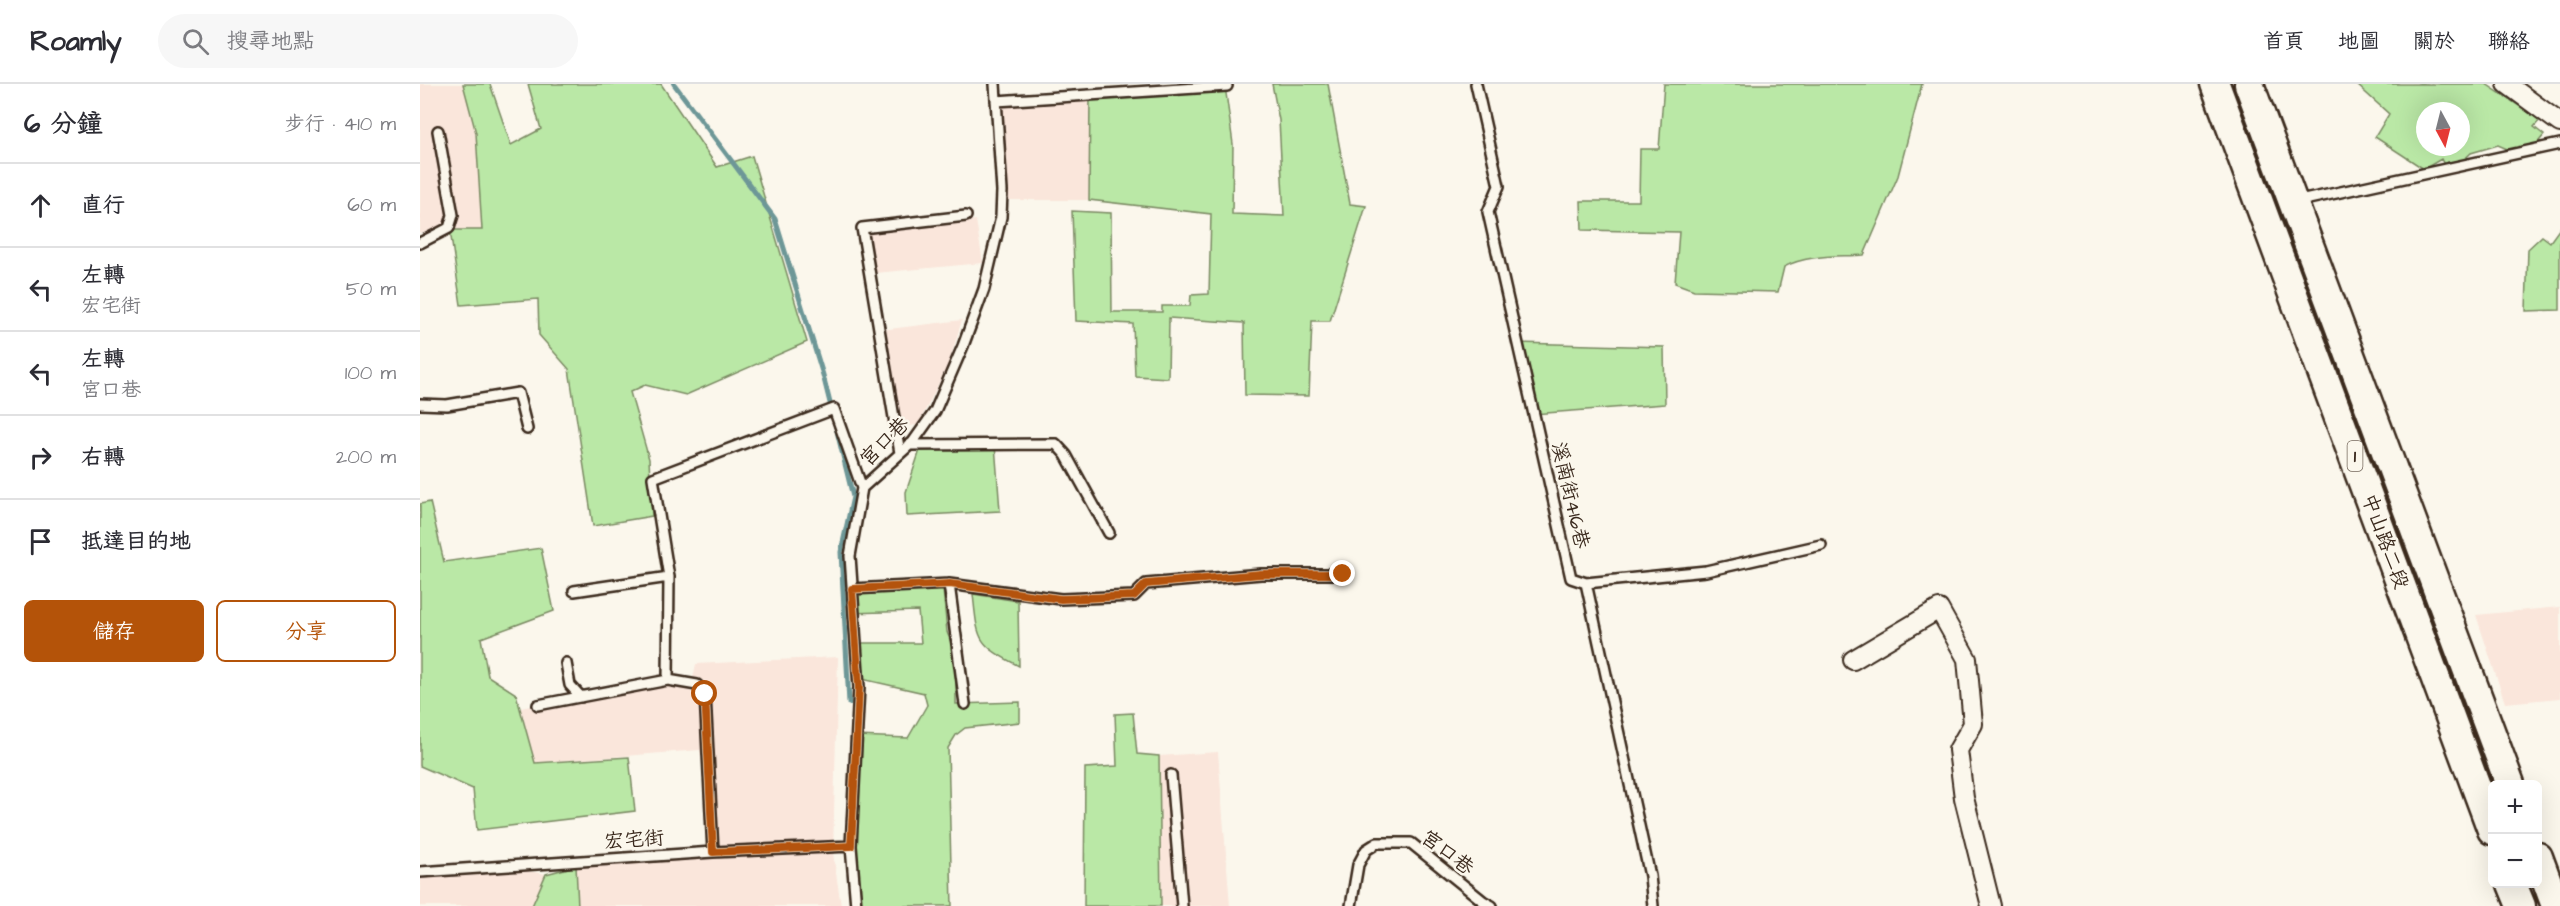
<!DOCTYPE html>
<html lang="zh-TW">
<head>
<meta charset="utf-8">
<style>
  :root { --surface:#fff; --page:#f7f7f7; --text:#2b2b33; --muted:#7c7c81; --line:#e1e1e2; --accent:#b45309 }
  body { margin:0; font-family:"Architects Daughter","LXGW WenKai TC",sans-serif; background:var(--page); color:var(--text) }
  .controls { position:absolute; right:18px; bottom:18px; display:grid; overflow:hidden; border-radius:9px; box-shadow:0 6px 24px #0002 }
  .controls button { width:54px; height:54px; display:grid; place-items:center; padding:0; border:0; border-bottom:2px solid var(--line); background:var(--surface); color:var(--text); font:30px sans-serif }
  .compass { position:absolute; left:1996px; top:18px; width:54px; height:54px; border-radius:50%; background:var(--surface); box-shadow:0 6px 24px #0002; rotate:173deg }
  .stop { position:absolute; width:18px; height:18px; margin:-14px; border:4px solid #b45309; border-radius:50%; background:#fff }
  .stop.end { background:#b45309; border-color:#fff; box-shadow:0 2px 6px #0008 }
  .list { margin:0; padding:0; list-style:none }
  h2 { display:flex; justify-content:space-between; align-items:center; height:78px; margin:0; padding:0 24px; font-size:26px }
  h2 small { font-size:20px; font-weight:400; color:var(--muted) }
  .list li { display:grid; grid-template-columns:39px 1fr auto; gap:18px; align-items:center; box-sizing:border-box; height:84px; padding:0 24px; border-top:2px solid var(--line) }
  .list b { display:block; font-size:22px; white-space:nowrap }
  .list p { margin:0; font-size:20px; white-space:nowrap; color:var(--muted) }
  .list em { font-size:20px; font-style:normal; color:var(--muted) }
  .actions { display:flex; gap:12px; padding:18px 24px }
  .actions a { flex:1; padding:14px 0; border:2px solid var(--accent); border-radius:9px; text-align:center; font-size:21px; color:var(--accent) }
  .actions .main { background:var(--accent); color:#fff }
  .icon { flex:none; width:33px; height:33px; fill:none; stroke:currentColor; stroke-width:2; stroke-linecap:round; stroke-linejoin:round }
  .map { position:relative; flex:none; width:2140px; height:822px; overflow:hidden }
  header { display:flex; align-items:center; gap:36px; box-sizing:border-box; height:84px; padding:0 30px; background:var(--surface); border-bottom:2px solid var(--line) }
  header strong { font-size:28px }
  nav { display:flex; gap:33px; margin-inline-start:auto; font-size:21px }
  .search { width:420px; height:54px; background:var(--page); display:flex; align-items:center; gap:15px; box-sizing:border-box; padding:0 21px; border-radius:33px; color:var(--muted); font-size:22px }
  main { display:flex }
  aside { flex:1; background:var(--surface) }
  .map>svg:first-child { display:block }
  .built { fill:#fae6db }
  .green { fill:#bae8a6; stroke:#7a8962; stroke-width:1.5; fill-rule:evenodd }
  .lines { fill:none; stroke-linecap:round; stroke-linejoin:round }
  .stream { stroke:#6d9797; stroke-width:5 }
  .lane-casing { stroke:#3b2a1e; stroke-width:14 }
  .street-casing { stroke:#3b2a1e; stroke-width:22 }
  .primary-casing { stroke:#3b2a1e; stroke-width:33 }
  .lane { stroke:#fbf7ec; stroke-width:9 }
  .street { stroke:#fbf7ec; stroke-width:18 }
  .primary { stroke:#fbf7ec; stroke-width:28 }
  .route { stroke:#b45309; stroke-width:8 }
  .labels { text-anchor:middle; stroke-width:5; stroke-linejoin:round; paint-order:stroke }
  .shield { fill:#fbf7ec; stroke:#75685c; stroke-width:1.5 }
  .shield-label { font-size:18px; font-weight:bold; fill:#3b2a1e }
  .street-label { font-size:20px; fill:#3b2a1e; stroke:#fbf7ec }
</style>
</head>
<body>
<header>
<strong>Roamly</strong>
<div class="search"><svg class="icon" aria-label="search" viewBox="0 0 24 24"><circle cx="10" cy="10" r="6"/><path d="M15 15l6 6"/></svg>搜尋地點</div>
<nav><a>首頁</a><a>地圖</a><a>關於</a><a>聯絡</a></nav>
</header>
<main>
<aside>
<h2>6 分鐘<small>步行 · 410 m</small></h2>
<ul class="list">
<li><svg class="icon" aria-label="ahead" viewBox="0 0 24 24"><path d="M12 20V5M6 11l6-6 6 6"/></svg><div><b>直行</b></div><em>60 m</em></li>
<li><svg class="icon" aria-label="left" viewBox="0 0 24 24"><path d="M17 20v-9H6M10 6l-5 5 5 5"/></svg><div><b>左轉</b><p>宏宅街</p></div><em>50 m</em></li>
<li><svg class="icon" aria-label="left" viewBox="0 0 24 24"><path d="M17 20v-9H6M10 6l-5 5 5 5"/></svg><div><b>左轉</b><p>宮口巷</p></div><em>100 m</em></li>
<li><svg class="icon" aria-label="right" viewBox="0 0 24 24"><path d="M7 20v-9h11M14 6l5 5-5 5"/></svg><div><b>右轉</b></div><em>200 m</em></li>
<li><svg class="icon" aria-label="arrive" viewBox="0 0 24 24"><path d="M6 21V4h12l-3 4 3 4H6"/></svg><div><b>抵達目的地</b></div></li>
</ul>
<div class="actions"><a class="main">儲存</a><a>分享</a></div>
</aside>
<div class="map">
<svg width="2140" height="822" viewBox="0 0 2140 822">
  <rect width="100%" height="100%" fill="#fbf7ec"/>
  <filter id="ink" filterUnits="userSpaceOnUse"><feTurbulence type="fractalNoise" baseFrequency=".0167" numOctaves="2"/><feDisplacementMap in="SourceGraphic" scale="12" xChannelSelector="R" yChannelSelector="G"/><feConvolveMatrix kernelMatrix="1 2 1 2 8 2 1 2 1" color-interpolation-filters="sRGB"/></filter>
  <g filter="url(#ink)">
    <path class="built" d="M 0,0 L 43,0 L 56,49 L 62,146 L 30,146 L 0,149 Z
      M 670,11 L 669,116 L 584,116 L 572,21 Z
      M 556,136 L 563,179 L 444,190 L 440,161 L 447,147 Z
      M 542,236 L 529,279 L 498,341 L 468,344 L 453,247 Z
      M 2140,523 L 2140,614 L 2085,619 L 2056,531 Z
      M 418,573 L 413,769 L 421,822 L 158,822 L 156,782 L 292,766 L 280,666 L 115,679 L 100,624 L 273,594 L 276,580 Z
      M 798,668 L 810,822 L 741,822 L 739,672 Z
      M 90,784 L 126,790 L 112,822 L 0,822 L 0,788 Z"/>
    <path class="green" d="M 43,0 L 70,0 L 91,61 L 121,45 L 108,0 L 241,0 L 297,83 L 332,72 L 387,258 L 266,311 L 225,301 L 210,308 L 229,375 L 232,432 L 173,442 L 149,285 L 119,251 L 118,215 L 41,221 L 30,146 L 62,146 L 56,49 Z
      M 852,0 L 908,0 L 930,120 L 946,122 L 910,237 L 892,237 L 889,312 L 825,311 L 824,239 L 749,234 L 748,294 L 715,292 L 713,240 L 656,237 L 652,127 L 691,129 L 692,228 L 742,228 L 742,222 L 770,222 L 771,211 L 789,210 L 791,130 L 669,116 L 670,11 L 805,2 L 813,60 L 812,130 L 864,132 L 859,36 Z
      M 1244,0 L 1502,0 L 1478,92 L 1444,171 C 1417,173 1388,170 1364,183 L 1358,208 L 1274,206 L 1255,199 L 1259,148 L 1162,146 L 1161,117 L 1219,117 L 1220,65 L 1239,65 Z
      M 1936,0 L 2066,0 L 2120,36 L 2114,43 L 2124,51 L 2106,73 L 2078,61 L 2051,69 L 2029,90 L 2021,75 L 2004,85 L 1955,53 L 1969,30 ZM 2005,27 L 2041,27 L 2041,63 L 2005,63 Z
      M 2140,144 L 2140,226 L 2106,227 L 2108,165 L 2122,152 L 2130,158 Z
      M 1098,259 L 1244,263 L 1245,320 L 1113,330 Z
      M 502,360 L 575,361 L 580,427 L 487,432 L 486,408 Z
      M 10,418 L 24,478 L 121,464 L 134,527 L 61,554 L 68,592 L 96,610 L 115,679 L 209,673 L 215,727 L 57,746 L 53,705 L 0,682 L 0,420 Z
      M 487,500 L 523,505 L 527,548 L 536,571 L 536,620 L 600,618 L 600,638 L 545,644 L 536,651 L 528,664 L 532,822 L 436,822 L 436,652 L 488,654 L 507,621 L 504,609 L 433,593 L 431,559 L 501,559 L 498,527 L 430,529 L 434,507 Z
      M 553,510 L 598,517 L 599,582 C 556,560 558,556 553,510 Z
      M 713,629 L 717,670 L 739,672 L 741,822 L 664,822 L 665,684 L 697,682 L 695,630 Z
      M 156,782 L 158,822 L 112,822 L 126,790 Z"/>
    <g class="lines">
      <path class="stream" d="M 254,0 L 355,135 L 403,291 L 412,327
        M 415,339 L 433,413 L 421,468 L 429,619"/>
      <defs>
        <path id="lane" d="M 1056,0 L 1079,102 L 1068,128 L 1151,494 L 1166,499 L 1230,792 L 1233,822
          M 576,17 L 807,2
          M 1875,118 L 2140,60
          M 0,159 L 29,144 L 33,131 L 18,47
          M 0,320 L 27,321 L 98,309 L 107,345
          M 489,361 L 636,360 L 646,371 L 689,449
          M 480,369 L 442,144 L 546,132
          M 1166,499 L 1286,487 L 1401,461
          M 529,500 L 545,620
          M 432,505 L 529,500 L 641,515 L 714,512 L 726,500 L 841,490 L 923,490
          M 154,507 L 249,493
          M 146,579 L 150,601 L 161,613
          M 248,596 L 249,493 L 233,394 L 414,325 L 442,404
          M 118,621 L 248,596 L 277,601 L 285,610 L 293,768
          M 751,691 L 762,822
          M 0,788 L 293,768 L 431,762
          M 436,822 L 431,762 L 439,603 L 430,472 L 442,404 L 493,358 L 515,327 L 543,262 L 564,205 L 581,133 L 582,107 L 575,0
          M 931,822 L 938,781 L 946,766 L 957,759 L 991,759 L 1063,817 L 1072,822"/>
        <path id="street" d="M 2087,0 L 2140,39
          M 1433,576 L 1519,525 L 1547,575 L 1553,640 L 1538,666 L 1544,714 L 1571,822"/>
        <path id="primary" d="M 1795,0 L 2072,746
          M 1829,0 L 2090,700
          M 2118,773 L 2136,822
          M 2092,800 L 2101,822"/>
      </defs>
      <use href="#lane" class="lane-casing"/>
      <use href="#street" class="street-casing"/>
      <use href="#primary" class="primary-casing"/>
      <use href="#lane" class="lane"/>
      <use href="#street" class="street"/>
      <use href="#primary" class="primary"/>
    </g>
  </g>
  <g class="lines" filter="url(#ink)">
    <path class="route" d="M 285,610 L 293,768 L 431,762 L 439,603 L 432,505 L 530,500 L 641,515 L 714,512 L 726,500 L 841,490 L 923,490"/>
  </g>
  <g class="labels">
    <rect class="shield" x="1927.5" y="357" width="15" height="30" rx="4.5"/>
    <g class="shield-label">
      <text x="1935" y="378">1</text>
    </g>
    <g class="street-label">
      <text transform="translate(464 357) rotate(-45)" y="7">宮口巷</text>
      <text transform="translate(1151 411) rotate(77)" y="7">溪南街416巷</text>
      <text transform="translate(1966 457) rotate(70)" y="7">中山路二段</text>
      <text transform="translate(214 755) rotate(-4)" y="7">宏宅街</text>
      <text transform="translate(1028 768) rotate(37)" y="7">宮口巷</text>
    </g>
  </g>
</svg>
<div class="controls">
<button>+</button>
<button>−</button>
</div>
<svg class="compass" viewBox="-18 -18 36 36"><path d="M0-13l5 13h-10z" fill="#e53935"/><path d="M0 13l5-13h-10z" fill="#7c7c81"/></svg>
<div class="stop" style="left:285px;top:610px"></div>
<div class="stop end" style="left:923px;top:490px"></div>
</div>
</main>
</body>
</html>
